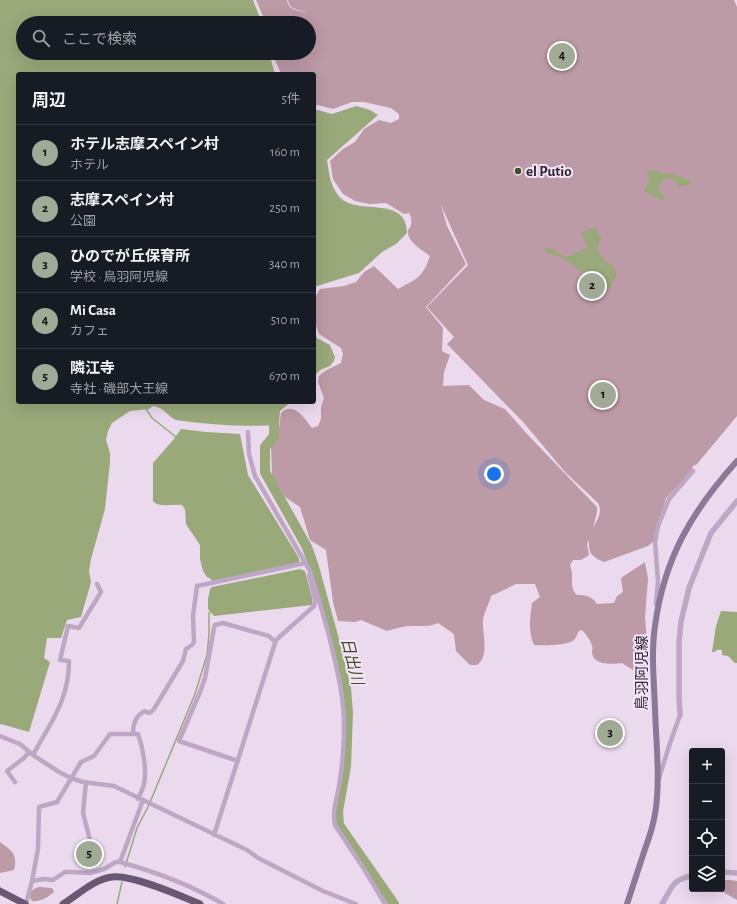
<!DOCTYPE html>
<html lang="ja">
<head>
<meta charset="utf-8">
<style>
  :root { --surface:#171b24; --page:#20242c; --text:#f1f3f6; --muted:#9ea1a6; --line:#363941; --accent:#a0aa95 }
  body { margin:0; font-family:"Alegreya Sans","Noto Sans JP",sans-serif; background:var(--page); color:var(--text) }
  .controls { position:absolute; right:12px; bottom:12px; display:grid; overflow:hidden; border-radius:4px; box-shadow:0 4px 16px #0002 }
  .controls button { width:36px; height:36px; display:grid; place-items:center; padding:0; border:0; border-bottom:1px solid var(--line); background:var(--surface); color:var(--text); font:20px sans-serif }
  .you { position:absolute; left:494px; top:474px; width:14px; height:14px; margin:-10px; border:3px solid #fff; border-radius:50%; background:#1a73e8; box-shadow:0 0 0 6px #1a73e833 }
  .badge { display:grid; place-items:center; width:26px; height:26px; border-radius:50%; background:var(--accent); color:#111; font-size:13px; font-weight:700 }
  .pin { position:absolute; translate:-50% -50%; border:2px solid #fff; box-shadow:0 1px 4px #0006 }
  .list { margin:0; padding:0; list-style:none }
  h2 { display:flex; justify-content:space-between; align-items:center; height:52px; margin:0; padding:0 16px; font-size:17px }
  h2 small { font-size:13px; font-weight:400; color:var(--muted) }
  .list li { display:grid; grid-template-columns:26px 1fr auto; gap:12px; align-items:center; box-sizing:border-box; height:56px; padding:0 16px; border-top:1px solid var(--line) }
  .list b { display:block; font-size:15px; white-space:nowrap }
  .list p { margin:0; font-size:13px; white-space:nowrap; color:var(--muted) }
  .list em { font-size:13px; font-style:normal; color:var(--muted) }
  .icon { flex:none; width:22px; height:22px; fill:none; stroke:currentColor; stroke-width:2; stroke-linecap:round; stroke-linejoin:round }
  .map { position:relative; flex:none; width:737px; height:904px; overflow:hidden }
  .search { position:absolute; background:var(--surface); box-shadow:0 4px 16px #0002; left:16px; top:16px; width:300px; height:44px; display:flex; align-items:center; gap:10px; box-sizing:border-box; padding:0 14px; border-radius:22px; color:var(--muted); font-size:15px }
  .panel { position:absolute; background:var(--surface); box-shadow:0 4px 16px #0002; left:16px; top:72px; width:300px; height:332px; border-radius:4px }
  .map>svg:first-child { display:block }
  .green { fill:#bc9aa6; fill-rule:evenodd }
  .water { fill:#99a97a }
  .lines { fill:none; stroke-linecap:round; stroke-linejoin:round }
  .stream { stroke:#99a97a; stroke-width:1.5 }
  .river { stroke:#99a97a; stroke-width:10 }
  .minor { stroke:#bea6c5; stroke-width:4.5 }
  .tertiary { stroke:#bea6c5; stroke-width:5.5 }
  .secondary { stroke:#8e7898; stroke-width:6 }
  .primary { stroke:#695873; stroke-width:7 }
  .poi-dot { fill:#3e501f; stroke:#f4e4f7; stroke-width:1.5 }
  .labels { text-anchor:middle; stroke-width:4; stroke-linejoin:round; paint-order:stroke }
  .poi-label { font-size:15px; font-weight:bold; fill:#2d2632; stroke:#f4e4f7; text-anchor:start }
  .street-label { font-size:15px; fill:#2d2632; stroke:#f4e4f7 }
  .water-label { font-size:16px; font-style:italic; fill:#3e501f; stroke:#f4e4f7 }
</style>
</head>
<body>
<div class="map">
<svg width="737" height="904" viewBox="0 0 737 904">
  <rect width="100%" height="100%" fill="#ebd9ee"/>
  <path class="green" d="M 256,0 L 287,0 C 289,11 298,11 308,12 C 300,10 290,11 288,0 L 734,0 L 737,7 L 737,416 L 697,464 L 693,466 L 690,474 L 666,498 L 654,541 L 648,546 L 604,562 C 591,556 588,553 589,539 L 587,544 L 589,555 L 581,560 L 573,560 L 570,565 C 575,577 568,587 577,595 C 586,595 592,596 597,604 L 614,603 L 617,596 L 623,592 L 621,578 L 645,562 L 648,579 L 645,618 L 649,666 L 647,673 C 637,674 630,668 622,663 C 613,664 594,666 592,653 C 592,651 593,648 592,646 C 591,641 586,634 582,630 L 579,631 C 577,634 576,638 574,640 C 569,645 542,646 534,645 C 528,632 530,618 532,603 L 540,597 L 535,584 L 516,584 L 491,596 C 489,604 484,612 483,620 C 482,635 490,655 477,665 L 470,665 L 456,651 L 454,634 L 438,623 C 428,627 424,626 413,626 C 404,626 396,628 387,631 L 361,620 L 355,622 L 338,621 L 333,602 L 326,550 L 310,540 L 300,507 L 285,497 L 272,475 L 271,446 L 278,436 L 281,413 C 294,401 304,418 312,428 L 318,426 L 321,419 L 321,407 L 324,398 L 318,382 L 319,376 C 325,370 333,367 341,363 L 343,354 L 341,348 L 319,334 L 314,320 L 316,296 L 320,289 L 344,286 L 356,282 L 364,272 L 374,266 L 398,289 C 417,279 423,277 430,256 C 423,251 406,241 408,230 C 409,228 411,227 411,224 C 412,221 411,216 409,213 L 404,214 L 386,203 L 369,204 L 355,201 L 343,194 L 333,179 L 330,161 L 343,149 L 355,142 L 364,129 L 379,120 L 391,123 L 399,119 L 399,114 L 391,108 L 364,102 L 352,102 L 333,109 L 318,105 L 314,106 L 314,74 L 281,74 L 272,53 L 309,53 L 309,23 L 266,23 ZM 441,205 L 468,265 L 427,307 L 454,337 L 447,344 L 524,423 L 565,472 L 598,503 C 603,513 597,519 593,528 L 597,512 L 597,507 L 527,434 L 505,409 L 484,400 L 469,385 L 443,386 L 444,372 L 450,355 L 442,351 L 443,328 L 426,307 L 466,264 L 447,226 Z
    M 0,842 C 12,851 18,854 14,870 L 0,873 Z
    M 725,880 L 730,880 L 737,881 L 737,900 L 723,892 L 722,884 Z
    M 39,887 L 52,888 L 54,892 C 48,897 41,902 32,901 C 27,894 32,889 39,887 Z"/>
  <path class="water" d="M 0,0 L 253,0 L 262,23 L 23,23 L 23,53 L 269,53 L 275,74 L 18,74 L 18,402 L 291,402 L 280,411 L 279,425 C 244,427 210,425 176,420 C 167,416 165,408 153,406 L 149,409 L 130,411 L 112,423 L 108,431 L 106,440 L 110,453 L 110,462 L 105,509 L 91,559 L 89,571 L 91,582 L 81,617 L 67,620 L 61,638 L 47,638 L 44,658 L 50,662 L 29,732 L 1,724 L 0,725 Z
    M 356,106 L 370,110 L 378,115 L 327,160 C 329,172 330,185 338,195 C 354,218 407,193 407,233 L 396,244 L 382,252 L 359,273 L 317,286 L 314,290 L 314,109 L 332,114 Z
    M 649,170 C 663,173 676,174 689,180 L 690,183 L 688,185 L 677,187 L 677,183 L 673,179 L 665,178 C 659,182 658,187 660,193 L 665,196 L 663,200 L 653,196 L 644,191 L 646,185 L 649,183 L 650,180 L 647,172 Z
    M 595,227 L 601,238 L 597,249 L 605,262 L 612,265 L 617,274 L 609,290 L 603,291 L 599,284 L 583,271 L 580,271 L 563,258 L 545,252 L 545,249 L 551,248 L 566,257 L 585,249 L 587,246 L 581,233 Z
    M 314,329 L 317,338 L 330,345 L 335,357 L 334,361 L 330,366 L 320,370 L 314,376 Z
    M 181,429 L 206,432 L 240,434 L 248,475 L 299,558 L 299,563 L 212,582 L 211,579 L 207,577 L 203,571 L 200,559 L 200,545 L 186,524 L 185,509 L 182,505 C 172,504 159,508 153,501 L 153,463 L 174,439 Z
    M 300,569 L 305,571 L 312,598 L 312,605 L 214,616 L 208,609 L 208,599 L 210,589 L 212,587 Z
    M 721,611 L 737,612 L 737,663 L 735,663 L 728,656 L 722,655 L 722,650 L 716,650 L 715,652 L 712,652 L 716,626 Z"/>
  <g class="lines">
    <path class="stream" d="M 146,409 L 152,418 L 176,437
      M 125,867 L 137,828 L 148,807 L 195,694 L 207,655 L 209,634 L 209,613 L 211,611
      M 117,904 L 122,882"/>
    <path class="river" d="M 274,425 L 274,436 L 265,447 L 265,472 L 307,547 L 314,567 L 333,636 L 346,688 L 348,713 L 346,766 L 338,811 L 339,825 L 394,904"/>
    <path class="minor" d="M 248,432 L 249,454 L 255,476 L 310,571 C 317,591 322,612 328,632 C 336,665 345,697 344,731 C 344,749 342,768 339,786 C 337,799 332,811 335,825 L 364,869 L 385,904
      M 656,604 L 658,581 L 655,542 L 658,526 L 669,499 L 693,471
      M 0,736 L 20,744 L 33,755 L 59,772 L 71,778 L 83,782 L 114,786 L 247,850 L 258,858 L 323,891 L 356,904
      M 33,755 C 51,722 69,700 69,661 L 60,660 L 68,626 L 79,628 L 101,592 L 97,584
      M 238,761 L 179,741 L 200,692 L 205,678 L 214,628 L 215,625 L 223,623 L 269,636 L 275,642
      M 659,778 L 670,743 L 680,715
      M 15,782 L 7,771 L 24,758 L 29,752
      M 86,782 L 83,813 L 90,840
      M 138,799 C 140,794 143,789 144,784 C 147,770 143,748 138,734 L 133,734 C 133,724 136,715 145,711 L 148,713 L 151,712 L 154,709 L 183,661 L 186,649 L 192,645 L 194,642 L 193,616 L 197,586 L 305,563
      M 214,835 L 276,640 L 314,606 L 315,600 L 309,575
      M 120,862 C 156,872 191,885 223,904
      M 32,881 L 38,849 L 39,807 L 57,802 L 81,762 L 94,756 L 110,734 L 133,734
      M 26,904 L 32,881 L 44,879 L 53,880 L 65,872 L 71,872 L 90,873 L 104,869 L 116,862 L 120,862 L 143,800"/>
    <path class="tertiary" d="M 680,715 L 679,697 L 679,642 L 681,622 L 689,588 L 711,533 L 737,501
      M 722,872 L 737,873
      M 662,904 C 672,888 672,879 692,876"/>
    <path class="secondary" d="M 627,904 C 633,886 639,867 645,849 C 650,836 654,822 656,808 C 660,775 656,742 655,708 C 654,681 651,653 655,626 C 664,558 692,511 737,461"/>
    <path class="primary" d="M 0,891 L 25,904
      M 63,904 C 78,895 94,879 112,877 C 131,874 181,896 200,904"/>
  </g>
  <circle class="poi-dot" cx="518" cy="171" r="4"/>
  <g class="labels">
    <g class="poi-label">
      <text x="526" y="176">el Putio</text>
    </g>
    <g class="street-label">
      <text transform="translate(642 673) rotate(-90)" y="5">鳥羽阿児線</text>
    </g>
    <g class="water-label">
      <text transform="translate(353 661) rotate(76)" y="6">日出川</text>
    </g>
  </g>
</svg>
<div class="controls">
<button>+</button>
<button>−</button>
<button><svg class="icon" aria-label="locate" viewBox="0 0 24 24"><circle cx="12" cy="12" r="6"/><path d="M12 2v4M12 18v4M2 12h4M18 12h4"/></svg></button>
<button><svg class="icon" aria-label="layers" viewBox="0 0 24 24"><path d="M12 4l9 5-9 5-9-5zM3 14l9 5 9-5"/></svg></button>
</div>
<div class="you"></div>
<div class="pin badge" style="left:603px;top:395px">1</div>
<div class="pin badge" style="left:592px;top:286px">2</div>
<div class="pin badge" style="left:610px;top:733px">3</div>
<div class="pin badge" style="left:562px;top:56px">4</div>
<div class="pin badge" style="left:89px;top:854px">5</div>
<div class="search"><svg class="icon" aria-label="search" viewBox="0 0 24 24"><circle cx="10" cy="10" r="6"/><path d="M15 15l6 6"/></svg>ここで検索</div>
<section class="panel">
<h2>周辺<small>5件</small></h2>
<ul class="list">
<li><span class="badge">1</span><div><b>ホテル志摩スペイン村</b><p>ホテル</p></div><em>160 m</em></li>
<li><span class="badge">2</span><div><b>志摩スペイン村</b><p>公園</p></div><em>250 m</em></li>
<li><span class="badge">3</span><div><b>ひのでが丘保育所</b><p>学校 · 鳥羽阿児線</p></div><em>340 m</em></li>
<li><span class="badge">4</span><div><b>Mi Casa</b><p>カフェ</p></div><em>510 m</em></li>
<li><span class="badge">5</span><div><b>隣江寺</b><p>寺社 · 磯部大王線</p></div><em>670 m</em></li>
</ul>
</section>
</div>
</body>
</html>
